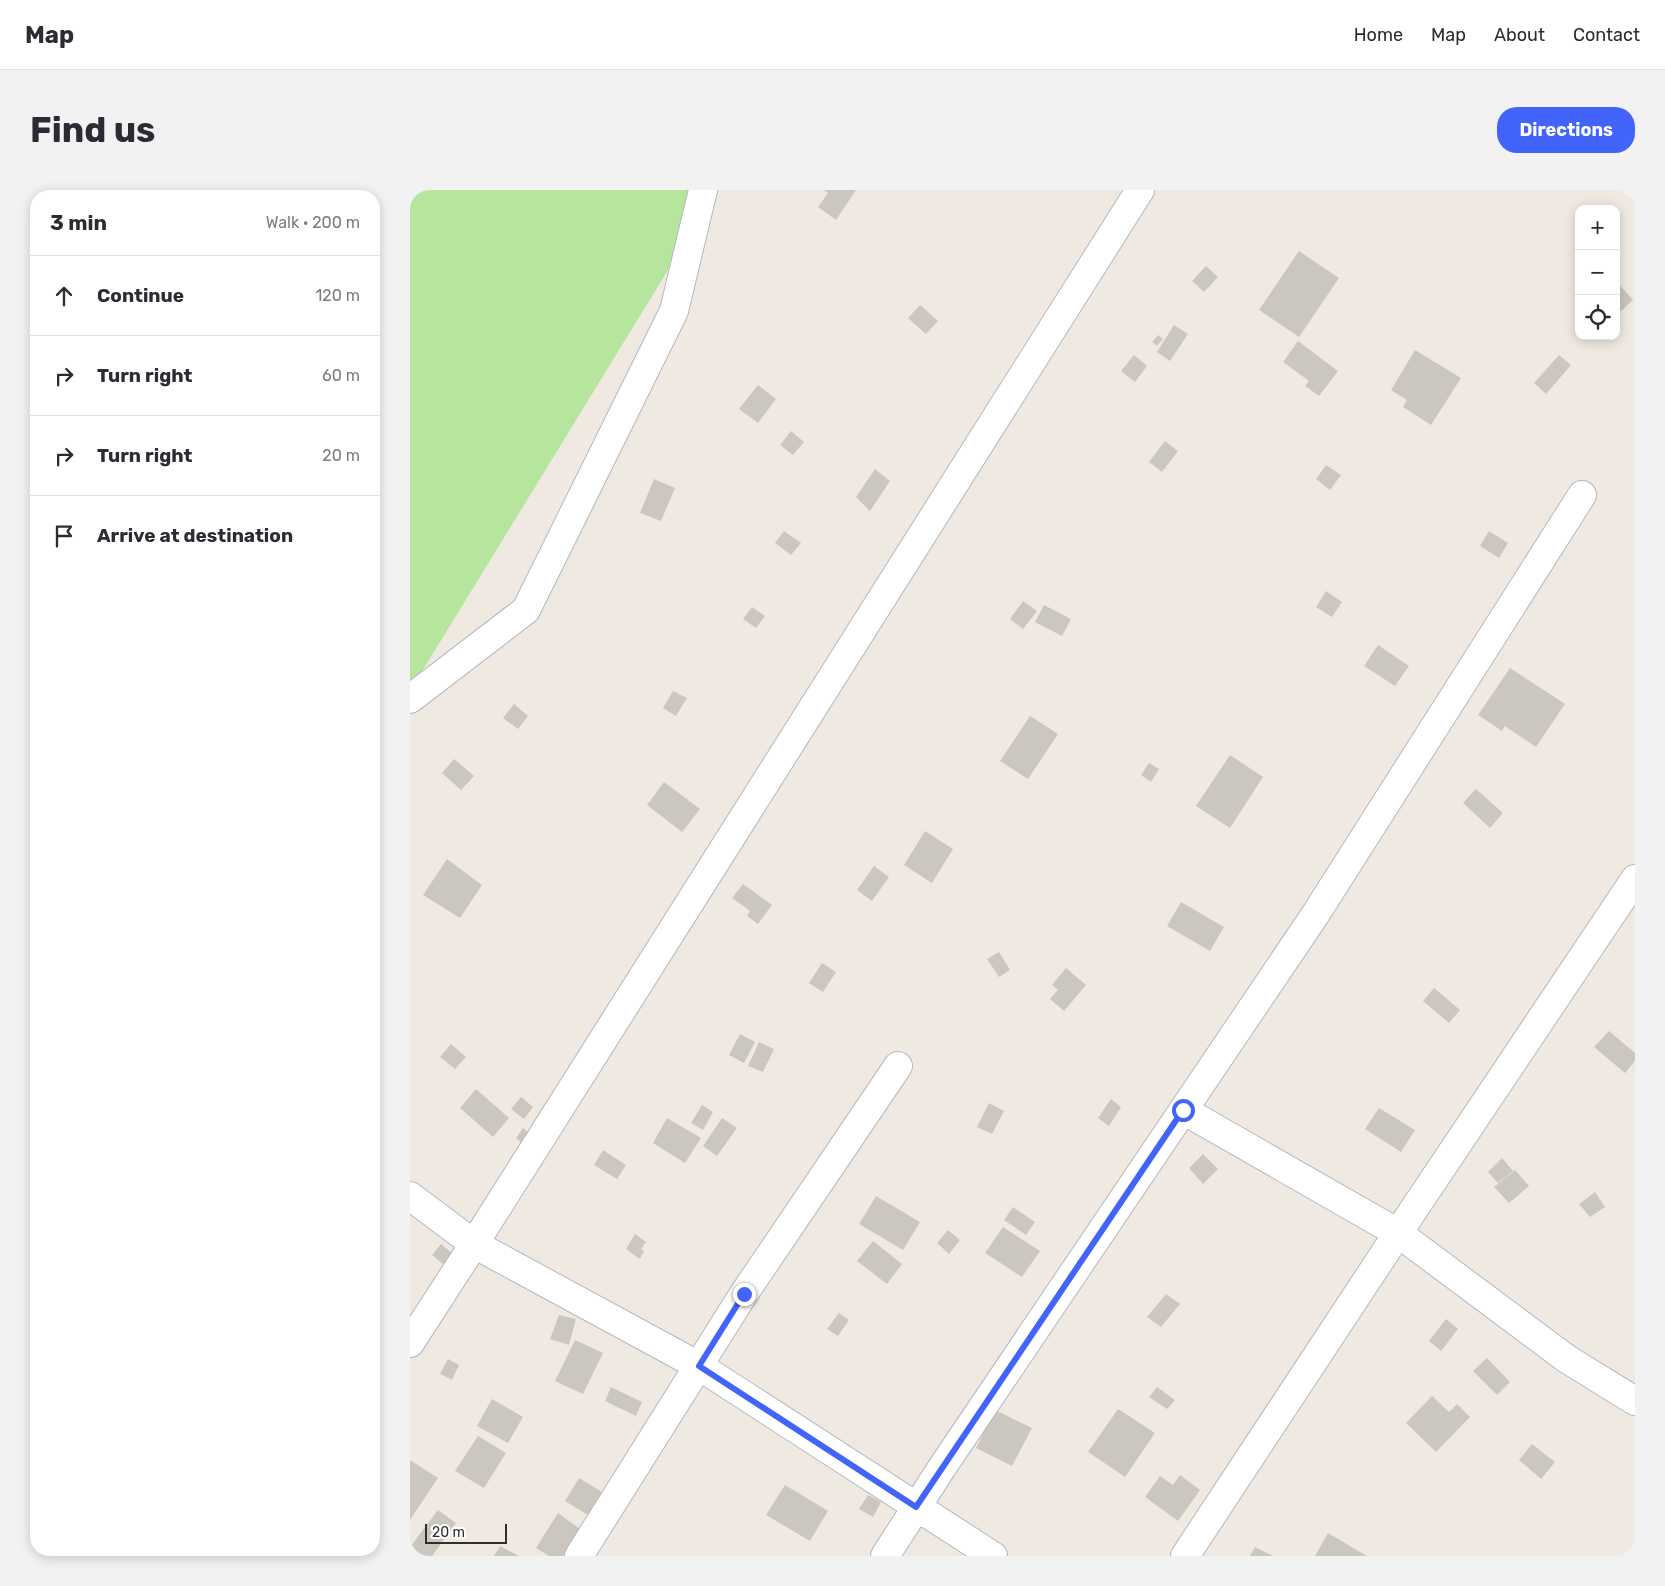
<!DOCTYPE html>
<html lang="en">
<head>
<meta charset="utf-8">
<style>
  :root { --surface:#fff; --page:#f2f2f3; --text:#2b2b33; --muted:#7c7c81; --line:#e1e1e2; --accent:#4264fb }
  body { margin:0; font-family:Rubik,sans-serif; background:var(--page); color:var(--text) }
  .controls { position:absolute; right:15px; top:15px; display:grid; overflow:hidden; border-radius:10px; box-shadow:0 2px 12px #0003 }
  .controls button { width:45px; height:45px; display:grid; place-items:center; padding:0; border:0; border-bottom:1px solid var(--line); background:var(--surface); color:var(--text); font:25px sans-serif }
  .scale { position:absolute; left:15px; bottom:12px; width:82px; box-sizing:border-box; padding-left:5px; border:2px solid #2e2e2e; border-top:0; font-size:14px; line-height:18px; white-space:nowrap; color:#2e2e2e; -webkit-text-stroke:4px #fff; paint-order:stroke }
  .stop { position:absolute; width:15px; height:15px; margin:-11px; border:4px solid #4264fb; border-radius:50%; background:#fff }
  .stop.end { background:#4264fb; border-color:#fff; box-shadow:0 1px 5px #0008 }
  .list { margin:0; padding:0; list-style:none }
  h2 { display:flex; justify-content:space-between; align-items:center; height:65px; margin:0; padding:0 20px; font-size:21px }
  h2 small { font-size:16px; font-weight:400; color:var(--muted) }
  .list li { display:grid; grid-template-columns:32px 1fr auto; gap:15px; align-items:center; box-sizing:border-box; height:80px; padding:0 20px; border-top:1px solid var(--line) }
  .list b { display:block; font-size:19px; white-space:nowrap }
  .list em { font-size:16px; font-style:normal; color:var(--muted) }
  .icon { flex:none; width:28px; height:28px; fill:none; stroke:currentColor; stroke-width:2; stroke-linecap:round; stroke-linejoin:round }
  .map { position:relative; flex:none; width:1225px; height:1366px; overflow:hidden; border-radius:20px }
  header { display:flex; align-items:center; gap:30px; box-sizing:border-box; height:70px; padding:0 25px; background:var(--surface); border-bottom:1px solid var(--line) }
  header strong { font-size:24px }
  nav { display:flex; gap:28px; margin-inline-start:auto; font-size:18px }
  .intro { display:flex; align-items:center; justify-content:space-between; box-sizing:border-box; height:120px; padding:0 30px }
  h1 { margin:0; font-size:35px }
  .button { padding:12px 22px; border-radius:20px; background:var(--accent); color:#fff; font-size:18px; font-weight:700 }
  main { display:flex; gap:30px; padding:0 30px }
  aside { flex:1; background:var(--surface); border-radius:20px; box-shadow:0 2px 12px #0003 }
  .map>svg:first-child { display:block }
  .green { fill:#b6e59e }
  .building { fill:#cbc7bf }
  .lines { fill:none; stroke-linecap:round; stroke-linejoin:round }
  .street-casing { stroke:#b4b7c1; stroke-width:30 }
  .street { stroke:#fff; stroke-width:28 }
  .route { stroke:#4264fb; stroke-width:6 }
</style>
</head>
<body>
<header>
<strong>Map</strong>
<nav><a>Home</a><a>Map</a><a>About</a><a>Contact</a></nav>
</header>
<div class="intro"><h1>Find us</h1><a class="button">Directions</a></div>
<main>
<aside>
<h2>3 min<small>Walk · 200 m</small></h2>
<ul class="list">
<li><svg class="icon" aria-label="ahead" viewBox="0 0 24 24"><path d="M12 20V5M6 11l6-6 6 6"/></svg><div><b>Continue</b></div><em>120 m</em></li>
<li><svg class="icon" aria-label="right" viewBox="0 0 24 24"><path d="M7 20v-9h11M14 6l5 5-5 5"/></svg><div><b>Turn right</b></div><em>60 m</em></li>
<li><svg class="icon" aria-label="right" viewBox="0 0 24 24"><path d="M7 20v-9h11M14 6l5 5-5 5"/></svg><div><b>Turn right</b></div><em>20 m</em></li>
<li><svg class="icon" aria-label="arrive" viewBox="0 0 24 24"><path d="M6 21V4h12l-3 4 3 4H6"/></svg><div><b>Arrive at destination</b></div></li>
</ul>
</aside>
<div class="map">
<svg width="1225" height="1366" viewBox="0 0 1225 1366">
  <rect width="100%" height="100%" fill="#efe9e1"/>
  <path class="green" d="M 0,0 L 303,0 L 304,5 L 0,501 Z"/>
  <path class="building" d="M 414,0 L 446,0 L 426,30 L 408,17 L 418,3 Z
    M 889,61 L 929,88 L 889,147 L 849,120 Z
    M 796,76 L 808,87 L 794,102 L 782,91 Z
    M 1206,91 L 1223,110 L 1211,121 L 1206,116 Z
    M 510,115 L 528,131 L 516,144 L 498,128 Z
    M 764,135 L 778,144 L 760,171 L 747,162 Z
    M 748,145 L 753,149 L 747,156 L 742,152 Z
    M 888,151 L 928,181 L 909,206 L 895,196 L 899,191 L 873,172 Z
    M 1005,160 L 1051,188 L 1021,235 L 993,217 L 997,210 L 981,200 Z
    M 724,165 L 737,176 L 725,192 L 711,181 Z
    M 1149,165 L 1161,175 L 1136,204 L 1124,193 Z
    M 348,195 L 366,209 L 348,233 L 329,219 Z
    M 381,241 L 394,252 L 383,265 L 370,255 Z
    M 755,251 L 768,261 L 752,282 L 739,272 Z
    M 916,275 L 931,285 L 920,300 L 906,289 Z
    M 465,279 L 480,291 L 460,321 L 446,307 Z
    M 244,289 L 265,298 L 251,331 L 230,323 Z
    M 374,341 L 391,353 L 381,365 L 365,353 Z
    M 1079,341 L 1098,353 L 1089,368 L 1070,356 Z
    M 916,401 L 932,412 L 922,427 L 906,417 Z
    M 613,411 L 627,421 L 613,439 L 600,429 Z
    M 634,415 L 661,429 L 652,446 L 625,432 Z
    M 342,417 L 355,426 L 346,438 L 333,429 Z
    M 968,455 L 999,476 L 985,496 L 954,476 Z
    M 1100,478 L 1155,514 L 1126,557 L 1095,536 L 1092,541 L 1068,525 Z
    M 263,501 L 277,508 L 266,526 L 253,518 Z
    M 104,514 L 118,526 L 108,539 L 93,528 Z
    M 620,526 L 648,544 L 618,589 L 590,571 Z
    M 820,565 L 853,587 L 820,638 L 786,616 Z
    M 44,569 L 64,586 L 51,600 L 32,583 Z
    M 739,573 L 749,579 L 741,592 L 731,585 Z
    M 254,592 L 290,619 L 272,642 L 237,615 Z
    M 1066,599 L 1093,623 L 1080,638 L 1053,613 Z
    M 515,641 L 543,659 L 522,693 L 494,675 Z
    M 37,669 L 72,695 L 50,728 L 13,705 Z
    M 464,676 L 479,687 L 462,711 L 447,700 Z
    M 333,694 L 362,715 L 348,734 L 337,726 L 340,721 L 322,708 Z
    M 771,712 L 814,737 L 800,761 L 757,736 Z
    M 589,762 L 600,780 L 589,787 L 577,769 Z
    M 412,773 L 426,782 L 413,802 L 399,793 Z
    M 656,778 L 676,795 L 654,821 L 640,809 L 648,800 L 642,795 Z
    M 1024,798 L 1050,820 L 1039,833 L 1013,811 Z
    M 1199,841 L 1225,863 L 1225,871 L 1215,883 L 1184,857 Z
    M 330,844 L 345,852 L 334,873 L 319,865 Z
    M 349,852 L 364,859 L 353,882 L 338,876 Z
    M 41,854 L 56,867 L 45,879 L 30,867 Z
    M 66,899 L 99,928 L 83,947 L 50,918 Z
    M 111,907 L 123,917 L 114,929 L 101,919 Z
    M 701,909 L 711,917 L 699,936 L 688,928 Z
    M 579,913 L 594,921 L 582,944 L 567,937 Z
    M 292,915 L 303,922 L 293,940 L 281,933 Z
    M 969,918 L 1005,940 L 991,962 L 955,939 Z
    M 257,928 L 291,948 L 275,973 L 243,953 Z
    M 312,928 L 327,938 L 307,966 L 293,956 Z
    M 113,938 L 121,945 L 113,954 L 106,948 Z
    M 193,960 L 216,975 L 207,989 L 184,975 Z
    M 793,964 L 808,979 L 793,994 L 779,978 Z
    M 1092,968 L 1103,981 L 1088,993 L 1078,982 Z
    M 1105,980 L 1119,996 L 1099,1013 L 1084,997 Z
    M 1185,1002 L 1195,1017 L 1180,1027 L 1169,1014 Z
    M 466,1006 L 510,1032 L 493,1060 L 449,1034 Z
    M 603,1017 L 625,1032 L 616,1045 L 594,1030 Z
    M 593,1037 L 630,1061 L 612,1087 L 575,1063 Z
    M 538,1040 L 550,1050 L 539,1064 L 527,1053 Z
    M 225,1044 L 236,1052 L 231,1059 L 234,1061 L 230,1069 L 216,1059 Z
    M 463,1051 L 492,1074 L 477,1094 L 447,1071 Z
    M 31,1054 L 44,1065 L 35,1076 L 22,1065 Z
    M 756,1104 L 770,1114 L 751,1137 L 737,1127 Z
    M 429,1123 L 439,1130 L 428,1146 L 417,1139 Z
    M 149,1125 L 166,1129 L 159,1155 L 140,1149 Z
    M 1036,1129 L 1048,1139 L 1031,1161 L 1019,1151 Z
    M 165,1150 L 193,1163 L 173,1204 L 145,1191 Z
    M 1077,1168 L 1100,1192 L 1087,1205 L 1063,1181 Z
    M 38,1169 L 49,1175 L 42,1190 L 30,1184 Z
    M 201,1197 L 232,1212 L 226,1226 L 195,1211 Z
    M 747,1197 L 765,1210 L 757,1219 L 739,1207 Z
    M 1022,1206 L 1039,1222 L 1047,1214 L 1060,1227 L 1026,1262 L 996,1233 Z
    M 82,1209 L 113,1227 L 98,1253 L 67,1236 Z
    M 708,1219 L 745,1243 L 715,1287 L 678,1262 Z
    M 585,1220 L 622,1238 L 602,1276 L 566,1258 Z
    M 68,1246 L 96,1263 L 74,1298 L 45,1281 Z
    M 1122,1254 L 1145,1272 L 1131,1289 L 1109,1270 Z
    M 0,1270 L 28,1288 L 0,1330 Z
    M 770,1285 L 790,1300 L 768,1331 L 735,1307 L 750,1286 L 763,1295 Z
    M 169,1288 L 192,1302 L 178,1325 L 155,1311 Z
    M 375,1295 L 418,1321 L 400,1351 L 356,1325 Z
    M 458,1305 L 471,1312 L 463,1327 L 449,1319 Z
    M 28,1320 L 46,1333 L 22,1366 L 12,1366 L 0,1357 Z
    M 148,1323 L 170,1339 L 153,1366 L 139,1366 L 126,1358 Z
    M 918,1343 L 957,1366 L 905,1366 Z
    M 90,1356 L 109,1366 L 84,1366 Z
    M 845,1357 L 863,1366 L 840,1366 Z"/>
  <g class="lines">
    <defs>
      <path id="street" d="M 0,509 L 116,420 L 264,121 L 293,0
        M 773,920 L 988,1043 L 1157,1169 L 1225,1211
        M 0,1006 L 64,1054 L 289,1176 L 583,1366
        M 0,1153 L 64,1054 L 730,0
        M 169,1366 L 333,1105 L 488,876
        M 475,1366 L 533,1276 L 905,725 L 1172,305
        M 775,1366 L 988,1043 L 1225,689"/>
    </defs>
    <use href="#street" class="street-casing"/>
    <use href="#street" class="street"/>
  </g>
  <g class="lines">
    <path class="route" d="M 334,1104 L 289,1176 L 506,1317 L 773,920"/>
  </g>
</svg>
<div class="controls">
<button>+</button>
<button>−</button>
<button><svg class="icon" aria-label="locate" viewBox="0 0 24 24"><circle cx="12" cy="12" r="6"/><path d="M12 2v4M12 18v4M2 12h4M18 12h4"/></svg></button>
</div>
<div class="scale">20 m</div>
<div class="stop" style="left:773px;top:920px"></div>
<div class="stop end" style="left:334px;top:1104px"></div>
</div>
</main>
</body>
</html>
